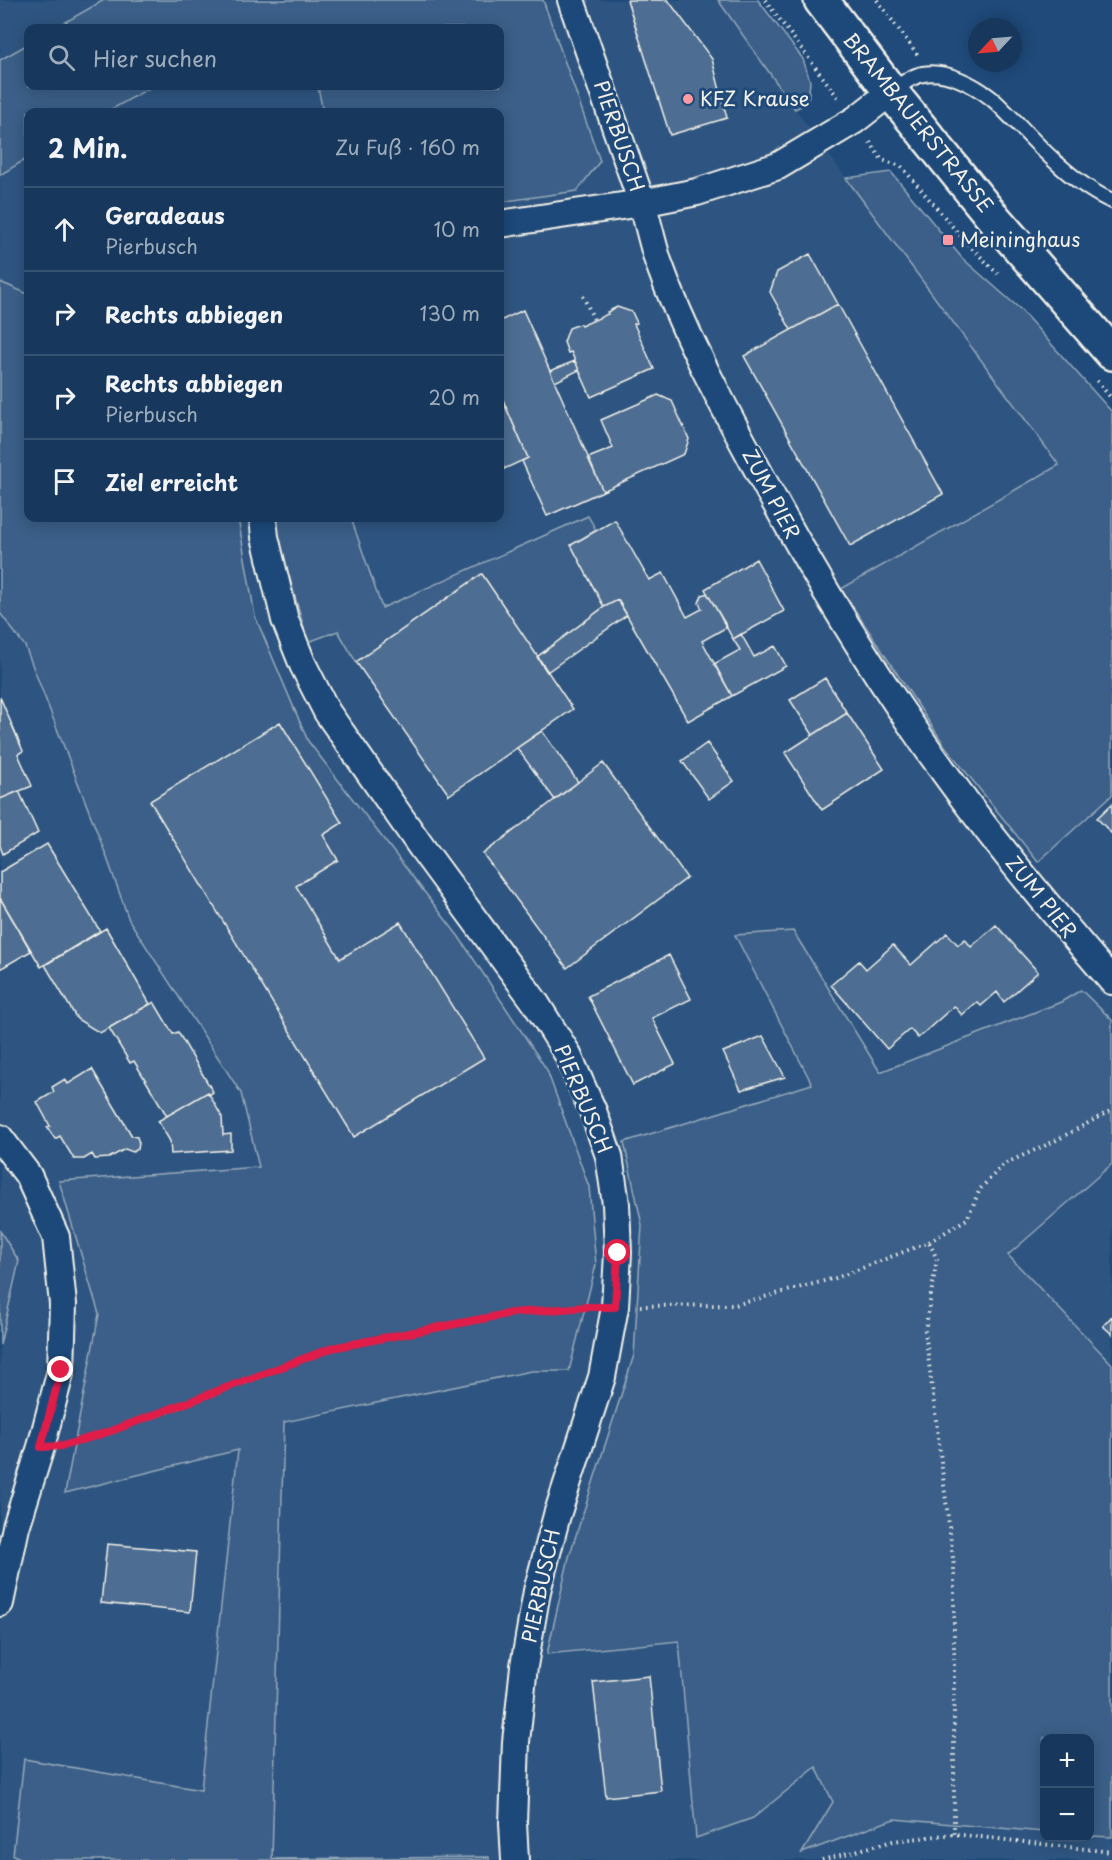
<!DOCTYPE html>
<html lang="de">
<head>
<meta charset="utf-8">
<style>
  :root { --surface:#17385c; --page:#244365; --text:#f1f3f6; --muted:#9eacbb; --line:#365272 }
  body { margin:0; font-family:"Playpen Sans",sans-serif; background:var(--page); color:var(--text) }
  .controls { position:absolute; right:18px; bottom:18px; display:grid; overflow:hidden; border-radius:12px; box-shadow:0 3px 15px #0003 }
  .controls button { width:54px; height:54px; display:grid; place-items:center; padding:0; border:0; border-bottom:2px solid var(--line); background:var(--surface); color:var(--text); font:30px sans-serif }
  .compass { position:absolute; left:968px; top:18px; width:54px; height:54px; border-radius:50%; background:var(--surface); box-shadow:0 3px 15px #0003; rotate:244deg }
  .stop { position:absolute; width:18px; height:18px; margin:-14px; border:4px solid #e11d48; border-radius:50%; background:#fff }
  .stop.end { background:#e11d48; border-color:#fff; box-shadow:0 2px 6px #0008 }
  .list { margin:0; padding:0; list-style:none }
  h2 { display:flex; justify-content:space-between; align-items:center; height:78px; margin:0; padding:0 24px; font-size:26px }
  h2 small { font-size:20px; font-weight:400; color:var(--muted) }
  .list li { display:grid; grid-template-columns:39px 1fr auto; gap:18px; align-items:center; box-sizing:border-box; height:84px; padding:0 24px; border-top:2px solid var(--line) }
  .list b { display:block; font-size:22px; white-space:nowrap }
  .list p { margin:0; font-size:20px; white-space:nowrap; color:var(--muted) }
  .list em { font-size:20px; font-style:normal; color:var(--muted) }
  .icon { flex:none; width:33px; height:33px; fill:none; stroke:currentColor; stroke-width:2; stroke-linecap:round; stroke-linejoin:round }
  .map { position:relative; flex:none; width:1112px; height:1860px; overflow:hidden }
  .search { position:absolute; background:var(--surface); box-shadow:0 3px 15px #0003; left:24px; top:24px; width:480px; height:66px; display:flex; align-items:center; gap:15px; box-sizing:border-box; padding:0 21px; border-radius:12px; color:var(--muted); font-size:22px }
  .panel { position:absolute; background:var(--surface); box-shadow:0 3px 15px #0003; left:24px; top:108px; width:480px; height:414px; border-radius:12px }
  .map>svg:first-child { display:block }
  .built { fill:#2d5581; fill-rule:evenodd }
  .green { fill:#3a5f88; stroke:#97a8b8; stroke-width:1.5 }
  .building { fill:#4d6e92; stroke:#f4f1e8; stroke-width:1.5 }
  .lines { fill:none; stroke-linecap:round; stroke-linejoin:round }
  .lane-casing { stroke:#f4f1e8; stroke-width:18 }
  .street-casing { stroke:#f4f1e8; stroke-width:30 }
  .secondary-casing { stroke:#f4f1e8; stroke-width:38 }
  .path { stroke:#f4f1e8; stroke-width:4; stroke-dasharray:1.5 4.5; stroke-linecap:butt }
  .lane { stroke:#1f4a7a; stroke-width:14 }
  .street { stroke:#1f4a7a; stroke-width:26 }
  .secondary { stroke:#1f4a7a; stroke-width:33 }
  .route { stroke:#e11d48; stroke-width:8 }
  .poi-dot { fill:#ff9aa2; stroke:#1f4a7a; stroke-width:2 }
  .labels { text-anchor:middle; stroke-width:6; stroke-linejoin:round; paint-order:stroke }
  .poi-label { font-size:20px; fill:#f4f1e8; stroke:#1f4a7a; text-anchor:start }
  .street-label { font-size:20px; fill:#f4f1e8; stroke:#1f4a7a }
</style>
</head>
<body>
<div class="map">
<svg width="1112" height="1860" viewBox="0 0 1112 1860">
  <rect width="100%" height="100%" fill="#1f4a7a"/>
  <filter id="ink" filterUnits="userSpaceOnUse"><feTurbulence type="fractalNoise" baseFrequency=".0167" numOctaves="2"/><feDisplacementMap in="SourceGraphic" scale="12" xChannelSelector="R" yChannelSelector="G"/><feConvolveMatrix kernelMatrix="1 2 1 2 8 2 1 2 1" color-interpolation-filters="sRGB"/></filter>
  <g filter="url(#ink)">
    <path class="built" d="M 0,0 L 718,0 L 795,109 L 1059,465 L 1112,526 L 1112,1860 L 0,1860 L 0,1345 L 19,1261 L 0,1231 ZM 28,28 L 500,28 L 500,86 L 28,86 ZM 28,112 L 500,112 L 500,518 L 28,518 ZM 1044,1738 L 1090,1738 L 1090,1838 L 1044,1838 Z"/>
    <path class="green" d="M 104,0 L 543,0 L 600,161 L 577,191 L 500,202 L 500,112 L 323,112 L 318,87 L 316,86 L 500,86 L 500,28 L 55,28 Z
      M 718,0 L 758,0 L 803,59 L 810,81 L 808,103 L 795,109 Z
      M 28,44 L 28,86 L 153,86 L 107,112 L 28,112 L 28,158 L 0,175 L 0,60 Z
      M 891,172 L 962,258 L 1020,309 L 1112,412 L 1112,795 L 1038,862 L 945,746 L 841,589 L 1059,465 L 846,178 Z
      M 0,282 L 28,294 L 28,518 L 238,518 L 255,616 L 308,741 L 459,937 L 547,1070 L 589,1187 L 596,1265 L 569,1371 L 531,1371 L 284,1422 L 272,1859 L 489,1857 L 489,1860 L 25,1860 L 13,1855 L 24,1759 L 201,1790 L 238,1450 L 65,1493 L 99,1314 L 59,1181 L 259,1167 L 241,1093 L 129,920 L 106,855 L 25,646 L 0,613 Z
      M 588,516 L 596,530 L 571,545 L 604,607 L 537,657 L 481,574 L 356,662 L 338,631 L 308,642 L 277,534 L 276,518 L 351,518 L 382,608 Z
      M 793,931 L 880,1072 L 1061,1002 L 1081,990 L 1112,1020 L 1112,1164 L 1008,1255 L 1112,1364 L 1112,1837 L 1090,1836 L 1090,1738 L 1044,1738 L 1044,1832 L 894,1819 L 802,1853 L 833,1802 L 816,1767 L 753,1818 L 696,1838 L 679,1641 L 547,1654 L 569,1557 L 634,1355 L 642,1225 L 624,1142 L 812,1084 L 735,935 Z
      M 0,1231 L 19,1261 L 0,1345 Z"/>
    <path class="building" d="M 627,0 L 668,0 L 712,59 L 727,118 L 670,135 Z
      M 810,254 L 838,304 L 791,330 L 770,292 L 777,272 Z
      M 838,304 L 943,494 L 850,546 L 744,356 Z
      M 617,307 L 632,312 L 637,323 L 634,324 L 654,369 L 591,397 L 571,352 L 568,353 L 564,342 L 569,328 L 580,324 L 581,326 L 608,314 L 607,312 Z
      M 523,310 L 603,491 L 547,516 L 522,461 L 528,458 L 500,393 L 500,321 Z
      M 575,361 L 579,370 L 555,382 L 550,371 Z
      M 658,395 L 672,401 L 689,439 L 684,454 L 603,491 L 588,458 L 613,448 L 601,420 Z
      M 504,403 L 528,458 L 504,469 L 500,459 L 500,405 Z
      M 615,520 L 649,580 L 663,573 L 687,617 L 702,609 L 699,603 L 702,595 L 707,593 L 727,627 L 702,641 L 732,696 L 688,721 L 618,600 L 604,607 L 571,545 Z
      M 756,559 L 784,611 L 733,639 L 705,589 Z
      M 482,574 L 573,709 L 449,795 L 356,662 Z
      M 618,600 L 627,615 L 547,672 L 537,657 L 604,607 Z
      M 741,634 L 754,657 L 775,646 L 786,666 L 732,696 L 714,664 L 740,650 L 733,639 Z
      M 825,678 L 847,713 L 813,735 L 790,700 Z
      M 0,697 L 23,751 L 18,754 L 32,786 L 0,799 Z
      M 847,713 L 884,769 L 822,810 L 785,753 Z
      M 280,722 L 342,823 L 323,835 L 338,860 L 296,886 L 340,959 L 400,922 L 484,1058 L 354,1137 L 150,801 Z
      M 542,731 L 578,782 L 555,800 L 517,748 Z
      M 707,743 L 734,781 L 709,799 L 682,761 Z
      M 603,763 L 687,878 L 567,968 L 483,854 Z
      M 19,791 L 38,833 L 3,854 L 0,846 L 0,799 Z
      M 1112,804 L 1112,834 L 1097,818 Z
      M 47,844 L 100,931 L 41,967 L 0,898 L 0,872 Z
      M 0,898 L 31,951 L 0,969 Z
      M 996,925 L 1038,972 L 1004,1002 L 997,992 L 981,1006 L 977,1002 L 962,1015 L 954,1006 L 918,1038 L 910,1029 L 887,1049 L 831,985 L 859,961 L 866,969 L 893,945 L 911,965 L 947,933 L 958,945 L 965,939 L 971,947 Z
      M 106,928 L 150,1004 L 100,1033 L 77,1019 L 45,965 Z
      M 669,955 L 691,999 L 652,1018 L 675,1064 L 633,1085 L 588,996 Z
      M 154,1002 L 173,1034 L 178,1032 L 213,1092 L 209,1095 L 208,1092 L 167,1116 L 134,1061 L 130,1063 L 109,1028 Z
      M 763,1036 L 785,1077 L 741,1090 L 723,1052 Z
      M 92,1069 L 132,1136 L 137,1137 L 139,1143 L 138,1149 L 133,1152 L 125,1149 L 109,1158 L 95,1159 L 92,1154 L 84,1159 L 74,1159 L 60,1136 L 55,1139 L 47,1127 L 50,1126 L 37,1102 L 54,1092 L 52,1087 L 65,1079 L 68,1084 Z
      M 208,1092 L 222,1117 L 223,1135 L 231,1134 L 231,1150 L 171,1154 L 170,1141 L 158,1121 Z
      M 1112,1316 L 1112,1334 L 1103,1326 Z
      M 107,1544 L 196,1552 L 190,1612 L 101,1603 Z
      M 649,1676 L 661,1791 L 606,1797 L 593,1682 Z"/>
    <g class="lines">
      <defs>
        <path id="lane" d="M 891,92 C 901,85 911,76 923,74 C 946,70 973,84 991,98 C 1000,105 1008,115 1017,123 C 1043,151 1077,186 1112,201"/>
        <path id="street" d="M 891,92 L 855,120 L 778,166 L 697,192 L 642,203 C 648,222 652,242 658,261 C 685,337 725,409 763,480 C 810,567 860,651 916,732 C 975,819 1043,901 1112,981
          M 500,224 L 642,203 L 571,0
          M 263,518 L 265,537 L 285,620 L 303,665 L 327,712 L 422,848 L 535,1002 L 567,1053 L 593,1111 L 609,1156 L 616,1204 L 618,1253 L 615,1307 L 602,1377 L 557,1515 L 537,1591 L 524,1666 L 516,1742 L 513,1823 L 515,1860
          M 0,1138 L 28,1175 L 56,1237 L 63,1304 L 61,1370 L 41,1447 L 16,1527 L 0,1603"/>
        <path id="secondary" d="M 821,0 L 891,92 L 991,215 L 1112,353"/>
      </defs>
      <use href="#lane" class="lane-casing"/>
      <use href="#street" class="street-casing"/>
      <use href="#secondary" class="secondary-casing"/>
      <path class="path" d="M 765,0 L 839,99
        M 877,0 L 918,55
        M 870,142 L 882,160 L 901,166 L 964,240 L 998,274
        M 583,296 L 594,320
        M 1097,381 L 1112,399
        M 929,1242 L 967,1219 L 980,1189 L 1004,1164 L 1053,1142 L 1112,1110
        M 640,1306 L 735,1305 L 839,1277 L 929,1242 L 937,1259 L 925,1331 L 954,1566 L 954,1834
        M 70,1444 L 165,1412 L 332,1348 L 512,1313 L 588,1307
        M 822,1860 L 893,1841 L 954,1834 L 1112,1852"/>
      <use href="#lane" class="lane"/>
      <use href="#street" class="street"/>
      <use href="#secondary" class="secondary"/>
    </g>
  </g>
  <g class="lines" filter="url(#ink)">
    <path class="route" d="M 61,1370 L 41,1447 L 63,1446 L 111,1431 L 332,1348 L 512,1313 L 586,1307 L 615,1307 L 618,1253"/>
  </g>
  <g class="poi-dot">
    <circle cx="688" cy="99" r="6"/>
    <rect x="942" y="234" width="12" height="12" rx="3"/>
  </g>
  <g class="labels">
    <g class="poi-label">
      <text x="700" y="106">KFZ Krause</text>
      <text x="960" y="247">Meininghaus</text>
    </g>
    <g class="street-label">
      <text transform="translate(918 123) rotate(51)" y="7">BRAMBAUERSTRASSE</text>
      <text transform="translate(619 136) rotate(71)" y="7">PIERBUSCH</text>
      <text transform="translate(771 494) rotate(62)" y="7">ZUM PIER</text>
      <text transform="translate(1041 897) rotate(51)" y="7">ZUM PIER</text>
      <text transform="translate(583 1099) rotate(67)" y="7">PIERBUSCH</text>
      <text transform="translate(541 1586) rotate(-78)" y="7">PIERBUSCH</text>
    </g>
  </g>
</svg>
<div class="controls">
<button>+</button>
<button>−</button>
</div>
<svg class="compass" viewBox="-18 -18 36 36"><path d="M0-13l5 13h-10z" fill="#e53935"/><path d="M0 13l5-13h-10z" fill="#9eacbb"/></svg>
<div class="stop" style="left:618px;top:1253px"></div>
<div class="stop end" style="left:61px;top:1370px"></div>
<div class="search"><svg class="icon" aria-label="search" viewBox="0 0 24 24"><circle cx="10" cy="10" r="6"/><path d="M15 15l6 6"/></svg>Hier suchen</div>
<section class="panel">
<h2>2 Min.<small>Zu Fuß · 160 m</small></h2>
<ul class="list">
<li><svg class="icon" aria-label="ahead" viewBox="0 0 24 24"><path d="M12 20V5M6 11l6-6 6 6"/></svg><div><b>Geradeaus</b><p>Pierbusch</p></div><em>10 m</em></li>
<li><svg class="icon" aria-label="right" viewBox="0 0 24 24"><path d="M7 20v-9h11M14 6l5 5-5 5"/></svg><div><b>Rechts abbiegen</b></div><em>130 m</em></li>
<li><svg class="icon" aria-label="right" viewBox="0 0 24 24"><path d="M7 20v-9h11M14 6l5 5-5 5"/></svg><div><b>Rechts abbiegen</b><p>Pierbusch</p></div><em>20 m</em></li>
<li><svg class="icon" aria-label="arrive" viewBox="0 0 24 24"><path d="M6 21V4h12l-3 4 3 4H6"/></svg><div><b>Ziel erreicht</b></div></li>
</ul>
</section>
</div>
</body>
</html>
